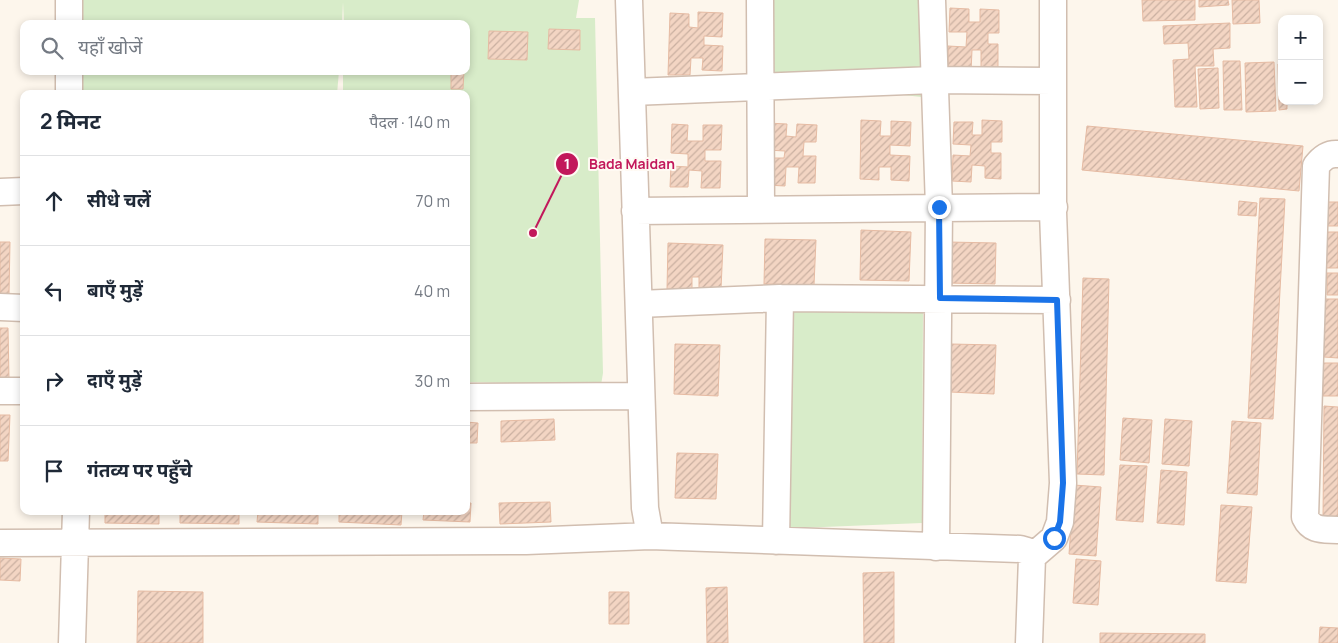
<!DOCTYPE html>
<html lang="hi">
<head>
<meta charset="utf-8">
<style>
  :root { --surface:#fff; --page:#f2f2f3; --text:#1f2937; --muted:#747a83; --line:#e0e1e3 }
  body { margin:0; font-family:Manrope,"Noto Sans Devanagari",sans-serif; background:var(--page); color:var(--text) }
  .controls { position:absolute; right:15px; top:15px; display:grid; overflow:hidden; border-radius:10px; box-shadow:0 2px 8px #0003 }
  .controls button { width:45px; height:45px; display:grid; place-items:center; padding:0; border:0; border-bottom:1px solid var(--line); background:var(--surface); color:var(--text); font:25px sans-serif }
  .stop { position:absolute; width:15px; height:15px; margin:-11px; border:4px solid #1a73e8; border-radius:50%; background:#fff }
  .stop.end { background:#1a73e8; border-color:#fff; box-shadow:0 1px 5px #0008 }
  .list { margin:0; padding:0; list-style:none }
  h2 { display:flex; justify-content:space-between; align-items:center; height:65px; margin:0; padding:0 20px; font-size:21px }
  h2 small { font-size:16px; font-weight:400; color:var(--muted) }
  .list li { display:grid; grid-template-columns:32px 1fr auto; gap:15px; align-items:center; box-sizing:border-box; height:90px; padding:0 20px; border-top:1px solid var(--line) }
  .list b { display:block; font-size:19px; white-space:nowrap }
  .list em { font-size:16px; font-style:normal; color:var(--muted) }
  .icon { flex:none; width:28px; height:28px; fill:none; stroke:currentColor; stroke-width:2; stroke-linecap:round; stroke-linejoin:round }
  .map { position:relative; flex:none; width:1338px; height:643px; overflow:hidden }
  .search { position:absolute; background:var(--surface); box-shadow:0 2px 8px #0003; left:20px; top:20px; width:450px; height:55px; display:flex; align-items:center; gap:12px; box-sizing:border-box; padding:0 18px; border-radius:10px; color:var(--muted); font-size:19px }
  .panel { position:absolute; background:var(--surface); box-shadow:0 2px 8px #0003; left:20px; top:90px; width:450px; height:425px; border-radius:10px }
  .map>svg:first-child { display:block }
  .park { fill:#d8ecc9 }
  .building { fill:url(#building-hatch); stroke:#e6bba3 }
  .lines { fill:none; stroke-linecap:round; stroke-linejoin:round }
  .minor-casing { stroke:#d1beb0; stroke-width:29 }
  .minor { stroke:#fff; stroke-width:26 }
  .route { stroke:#1a73e8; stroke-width:6 }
  .leader { fill:none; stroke:#c2185b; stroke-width:2 }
  .callout-dot { fill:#c2185b; stroke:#fffaf3; stroke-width:2 }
  .mark-label { font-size:15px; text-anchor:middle; font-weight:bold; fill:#fff }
  .callout-label { font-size:14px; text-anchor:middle; font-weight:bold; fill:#c2185b; stroke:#fffaf3; stroke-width:4; stroke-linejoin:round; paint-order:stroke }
</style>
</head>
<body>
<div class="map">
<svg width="1338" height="643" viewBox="0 0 1338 643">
  <defs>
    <pattern id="building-hatch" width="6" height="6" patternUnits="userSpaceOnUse" patternTransform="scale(1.25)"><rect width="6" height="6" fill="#f3d5c3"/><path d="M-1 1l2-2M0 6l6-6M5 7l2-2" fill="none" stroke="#cab0a1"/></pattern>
  </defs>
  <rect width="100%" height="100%" fill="#fdf6ec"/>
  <path class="park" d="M 80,0 L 579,0 L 576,18 L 595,18 L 603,373 L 601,385 L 466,382 L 466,94 L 343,94 L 343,71 L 466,71 L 466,24 L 344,24 L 343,2 L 342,24 L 81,24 Z
    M 752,0 L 920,0 L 921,97 L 869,91 L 753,94 Z
    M 83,71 L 339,71 L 337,94 L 83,94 Z
    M 923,310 L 922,523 L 774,529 L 774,311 Z"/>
  <path class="building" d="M 1142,0 L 1195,0 L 1195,20 L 1143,21 Z
    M 1199,0 L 1228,0 L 1229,5 L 1199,7 Z
    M 1232,0 L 1259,0 L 1260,23 L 1233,24 Z
    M 950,8 L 969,9 L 969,22 L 980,22 L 980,9 L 999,10 L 999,33 L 988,33 L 988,44 L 998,44 L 998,68 L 981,67 L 981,50 L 972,50 L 971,72 L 948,71 L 948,46 L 966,47 L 967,32 L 949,32 Z
    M 698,12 L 723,13 L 722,37 L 704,36 L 704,45 L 723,46 L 722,71 L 702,70 L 703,58 L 691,58 L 690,75 L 668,75 L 670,13 L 689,14 L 689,27 L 698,28 Z
    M 1230,23 L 1230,48 L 1213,49 L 1214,66 L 1195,66 L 1197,107 L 1175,107 L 1173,60 L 1189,59 L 1188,43 L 1164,44 L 1163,26 Z
    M 549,29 L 580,30 L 580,50 L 548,49 Z
    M 489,31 L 528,32 L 527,60 L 488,59 Z
    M 1223,61 L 1240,61 L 1242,110 L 1224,110 Z
    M 1274,62 L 1276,111 L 1246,112 L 1245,63 Z
    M 1278,64 L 1282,64 L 1282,101 L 1287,101 L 1287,109 L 1279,110 Z
    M 1218,68 L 1219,108 L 1200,109 L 1198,69 Z
    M 451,71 L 464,71 L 463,89 L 451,89 Z
    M 861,120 L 881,121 L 880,136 L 891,136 L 891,121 L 911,122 L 910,146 L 890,145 L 890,155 L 910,156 L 909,181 L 891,180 L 891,167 L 879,167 L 879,180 L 860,179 Z
    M 982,120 L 1002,121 L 1002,142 L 991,142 L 991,153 L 1001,153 L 1001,179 L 985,178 L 985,166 L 972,165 L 971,182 L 952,181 L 953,155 L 970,156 L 971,145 L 953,144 L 954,122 L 973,122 L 972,135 L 982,135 Z
    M 767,123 L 787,124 L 786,136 L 796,137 L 797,124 L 817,125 L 816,142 L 804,142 L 803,156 L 816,156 L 815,183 L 798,183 L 799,167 L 786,167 L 785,186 L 766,185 L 766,158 L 784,158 L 785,151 L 767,150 Z
    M 672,124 L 688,125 L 687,141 L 703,141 L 703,125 L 722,125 L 721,150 L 705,150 L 705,161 L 721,161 L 720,188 L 701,188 L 702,171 L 689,170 L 688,187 L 670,187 L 671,166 L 688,167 L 688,154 L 671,153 Z
    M 1087,126 L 1303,146 L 1299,191 L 1082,170 Z
    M 1260,198 L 1285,199 L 1273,419 L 1248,418 Z
    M 1239,201 L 1257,203 L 1256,216 L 1238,215 Z
    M 1325,202 L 1338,202 L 1338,226 L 1325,226 Z
    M 861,230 L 911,232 L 909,281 L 860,280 Z
    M 1325,232 L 1338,232 L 1338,268 L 1325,268 Z
    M 765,239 L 816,240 L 814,285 L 764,284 Z
    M 0,242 L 10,242 L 9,294 L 0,294 Z
    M 948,242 L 996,243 L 995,284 L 947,283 Z
    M 668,243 L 723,245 L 721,289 L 699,288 L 699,277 L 692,277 L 692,290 L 667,289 Z
    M 1327,273 L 1338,273 L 1338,295 L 1327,295 Z
    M 1083,278 L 1109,279 L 1104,475 L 1077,474 Z
    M 1324,299 L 1338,299 L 1338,358 L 1324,357 Z
    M 0,328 L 8,328 L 9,379 L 0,379 Z
    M 675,344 L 720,345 L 718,396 L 674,394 Z
    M 951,344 L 996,345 L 994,394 L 950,392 Z
    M 1323,363 L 1338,363 L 1338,396 L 1323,396 Z
    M 1324,406 L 1338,407 L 1338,519 L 1323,519 Z
    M 0,415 L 10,415 L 8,461 L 0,461 Z
    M 1123,418 L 1152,420 L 1149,463 L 1120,460 Z
    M 554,419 L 555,440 L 501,442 L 501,421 Z
    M 1165,419 L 1192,421 L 1189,466 L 1162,464 Z
    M 1232,421 L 1261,423 L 1257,495 L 1227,493 Z
    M 466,422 L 478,423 L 477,443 L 466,443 Z
    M 677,453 L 718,454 L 716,499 L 675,498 Z
    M 1120,465 L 1147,466 L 1143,522 L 1116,520 Z
    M 1161,470 L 1187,472 L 1184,525 L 1157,523 Z
    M 1074,485 L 1101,487 L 1096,556 L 1069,554 Z
    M 550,502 L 551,522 L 500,524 L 499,503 Z
    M 466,503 L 471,503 L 470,522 L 423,520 L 424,511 L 466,511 Z
    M 1221,505 L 1252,507 L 1246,583 L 1216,581 Z
    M 105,511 L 159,511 L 159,524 L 105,523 Z
    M 180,511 L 239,511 L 239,524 L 180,523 Z
    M 258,511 L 318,511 L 318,524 L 257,522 Z
    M 339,511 L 402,511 L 401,525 L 339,522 Z
    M 0,558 L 21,559 L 20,581 L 0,580 Z
    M 1076,559 L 1101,561 L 1098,605 L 1073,603 Z
    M 894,572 L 894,643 L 864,643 L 863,573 Z
    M 727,587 L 728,643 L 707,643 L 706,588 Z
    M 138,591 L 203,592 L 203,643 L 137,643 Z
    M 609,592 L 629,592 L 629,624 L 609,624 Z
    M 1320,627 L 1338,628 L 1338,643 L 1319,643 Z
    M 1100,633 L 1205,634 L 1205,643 L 1100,643 Z"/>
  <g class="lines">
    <defs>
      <path id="minor" d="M 69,0 L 69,24
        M 629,0 L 645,508 L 650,536 L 1020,549 L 1027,551 L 1032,557 L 1029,643
        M 760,0 L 761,208
        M 932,0 L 939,207 L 936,547
        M 69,71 L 69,94
        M 632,92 L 934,80 L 1053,81
        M 1338,154 C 1328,153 1322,158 1316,166 L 1305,517 C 1312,532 1324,529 1338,530
        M 0,192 L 24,191
        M 635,211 L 1054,207
        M 639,304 L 780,298 L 1057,300
        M 0,307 L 24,308
        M 0,391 L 24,391
        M 466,397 L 641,396
        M 776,541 L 780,298
        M 0,543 L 526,541 L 650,536
        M 1032,557 L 1054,538 L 1060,522 L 1063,483 L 1053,212 L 1053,0
        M 72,643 L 76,511"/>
    </defs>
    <use href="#minor" class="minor-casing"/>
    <use href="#minor" class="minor"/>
  </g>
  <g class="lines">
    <path class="route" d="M 939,207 L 940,298 L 1057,300 L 1063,483 L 1060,522 L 1054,538"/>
  </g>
  <path class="leader" d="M533 233L567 164"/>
  <g class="callout-dot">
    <circle cx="533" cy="233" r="5"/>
    <circle cx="567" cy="164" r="12"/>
  </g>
  <g class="mark-label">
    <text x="567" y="169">1</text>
  </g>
  <g class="callout-label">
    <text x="632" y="169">Bada Maidan</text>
  </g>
</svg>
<div class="controls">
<button>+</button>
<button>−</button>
</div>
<div class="stop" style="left:1054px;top:538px"></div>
<div class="stop end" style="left:939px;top:207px"></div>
<div class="search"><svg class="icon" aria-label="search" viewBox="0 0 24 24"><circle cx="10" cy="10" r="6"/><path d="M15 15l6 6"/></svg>यहाँ खोजें</div>
<section class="panel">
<h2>2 मिनट<small>पैदल · 140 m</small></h2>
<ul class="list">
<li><svg class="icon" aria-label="ahead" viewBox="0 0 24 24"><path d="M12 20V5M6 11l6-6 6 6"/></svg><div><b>सीधे चलें</b></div><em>70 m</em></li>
<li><svg class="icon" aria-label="left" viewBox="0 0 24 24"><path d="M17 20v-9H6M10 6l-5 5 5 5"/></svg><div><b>बाएँ मुड़ें</b></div><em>40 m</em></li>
<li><svg class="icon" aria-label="right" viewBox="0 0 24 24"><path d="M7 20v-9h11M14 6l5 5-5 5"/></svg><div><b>दाएँ मुड़ें</b></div><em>30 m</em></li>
<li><svg class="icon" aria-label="arrive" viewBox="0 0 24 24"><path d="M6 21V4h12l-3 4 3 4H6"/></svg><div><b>गंतव्य पर पहुँचे</b></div></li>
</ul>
</section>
</div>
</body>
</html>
